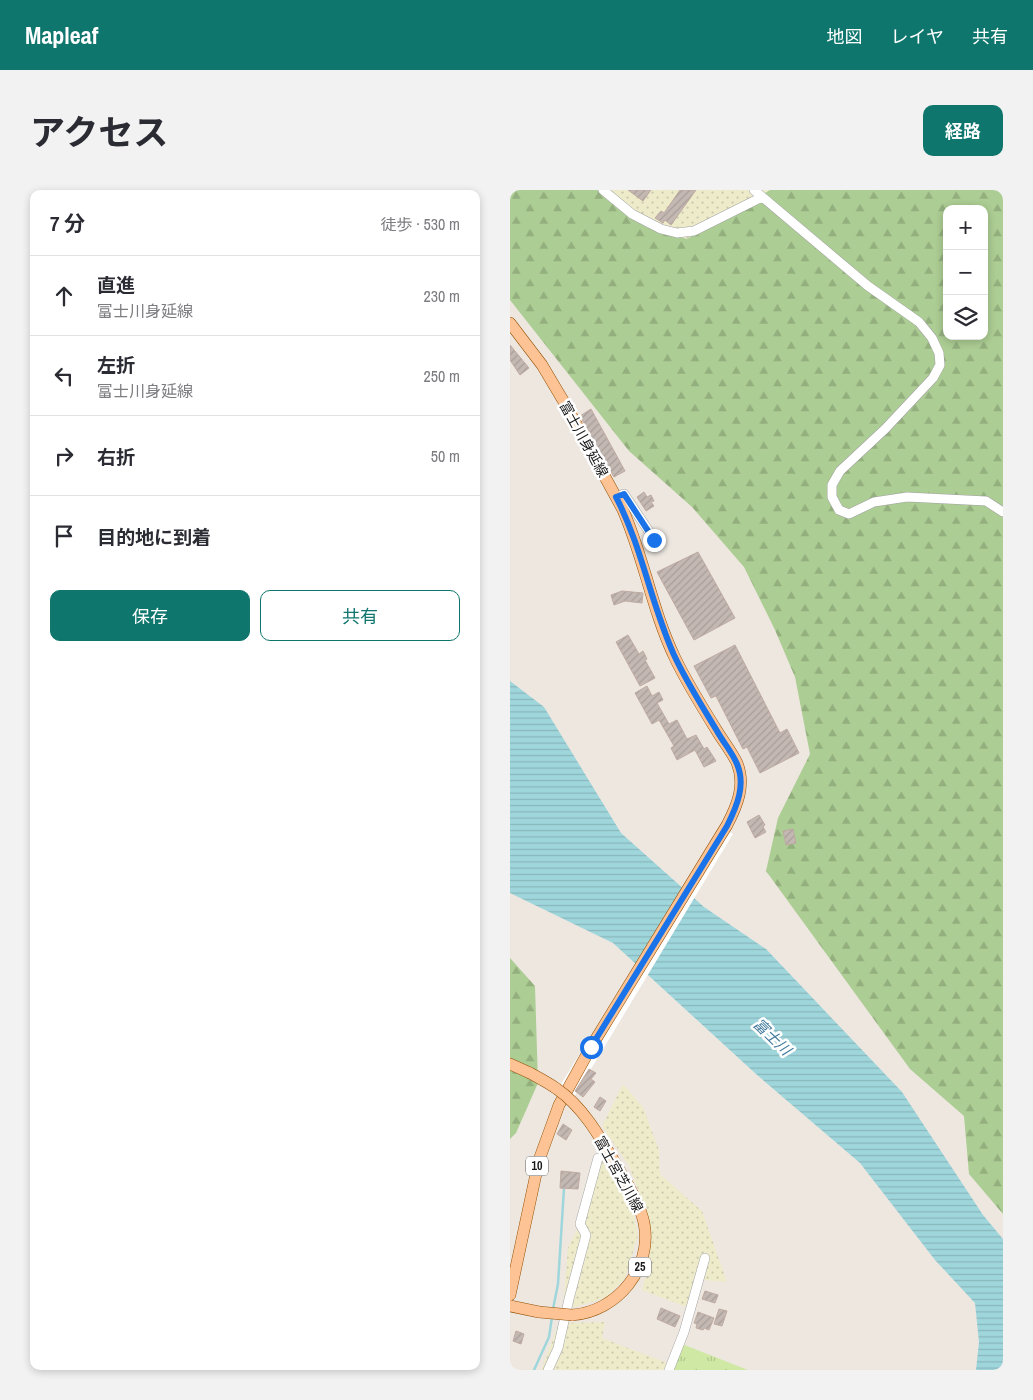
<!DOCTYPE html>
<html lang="ja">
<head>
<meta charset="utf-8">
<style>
  :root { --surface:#fff; --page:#f2f2f3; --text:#2b2b33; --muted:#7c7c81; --line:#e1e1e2; --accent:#0f766e }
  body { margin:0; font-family:"Archivo Narrow","Noto Sans JP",sans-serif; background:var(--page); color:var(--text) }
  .controls { position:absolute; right:15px; top:15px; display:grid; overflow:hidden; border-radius:10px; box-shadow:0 2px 8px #0003 }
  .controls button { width:45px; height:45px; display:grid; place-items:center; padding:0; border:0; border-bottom:1px solid var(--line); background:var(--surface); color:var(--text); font:25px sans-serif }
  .stop { position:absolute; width:15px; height:15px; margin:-11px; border:4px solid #1a73e8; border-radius:50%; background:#fff }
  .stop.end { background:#1a73e8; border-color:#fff; box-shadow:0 1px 5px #0008 }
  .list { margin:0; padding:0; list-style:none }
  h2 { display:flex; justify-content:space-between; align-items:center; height:65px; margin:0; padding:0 20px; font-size:21px }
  h2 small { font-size:16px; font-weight:400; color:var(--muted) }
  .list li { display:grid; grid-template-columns:32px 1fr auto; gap:15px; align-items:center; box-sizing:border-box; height:80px; padding:0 20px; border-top:1px solid var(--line) }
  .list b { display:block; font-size:19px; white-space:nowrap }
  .list p { margin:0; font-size:16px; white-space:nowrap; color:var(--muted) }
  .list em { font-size:16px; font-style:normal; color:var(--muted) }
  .actions { display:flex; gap:10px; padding:15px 20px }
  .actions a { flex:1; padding:11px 0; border:1px solid var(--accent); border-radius:10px; text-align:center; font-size:18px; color:var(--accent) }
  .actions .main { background:var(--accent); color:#fff }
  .icon { flex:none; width:28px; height:28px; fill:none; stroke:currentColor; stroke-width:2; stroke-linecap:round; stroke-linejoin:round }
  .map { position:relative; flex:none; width:493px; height:1180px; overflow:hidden; border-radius:10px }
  header { display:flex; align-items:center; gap:30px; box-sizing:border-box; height:70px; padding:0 25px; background:var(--accent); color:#fff }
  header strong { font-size:24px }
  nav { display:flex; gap:28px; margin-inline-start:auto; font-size:18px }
  .intro { display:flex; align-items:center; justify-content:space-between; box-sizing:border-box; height:120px; padding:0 30px }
  h1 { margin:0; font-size:35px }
  .button { padding:12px 22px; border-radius:10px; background:var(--accent); color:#fff; font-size:18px; font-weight:700 }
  main { display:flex; gap:30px; padding:0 30px }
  aside { flex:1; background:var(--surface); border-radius:10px; box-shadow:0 2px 8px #0003 }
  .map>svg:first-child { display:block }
  .farmland { fill:url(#farmland-dots) }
  .grass { fill:url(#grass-tufts) }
  .forest { fill:url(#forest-firs); fill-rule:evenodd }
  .water { fill:url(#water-rules) }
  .pier { fill:#fff }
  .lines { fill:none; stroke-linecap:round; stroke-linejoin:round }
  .stream { stroke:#9fd6dc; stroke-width:2.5 }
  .building { fill:url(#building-hatch); stroke:#bfaba2 }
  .minor-casing { stroke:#a2a2a2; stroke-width:10 }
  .major-casing { stroke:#924f00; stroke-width:12 }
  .minor { stroke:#fff; stroke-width:9 }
  .major { stroke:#fdc395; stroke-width:11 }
  .major-bridge-casing { stroke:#924f00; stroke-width:12; stroke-linecap:butt }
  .major-bridge { stroke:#fdc395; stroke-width:11 }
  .route { stroke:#1a73e8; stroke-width:6 }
  .labels { text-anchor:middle; stroke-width:5; stroke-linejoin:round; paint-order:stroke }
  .shield { fill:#fff; stroke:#5f5f5f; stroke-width:1 }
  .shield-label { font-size:12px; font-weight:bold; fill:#1b1b1b }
  .street-label { font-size:14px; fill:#1b1b1b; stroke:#fff }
  .water-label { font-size:15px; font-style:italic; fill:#427a9c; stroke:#fff }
</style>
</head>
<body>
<header>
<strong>Mapleaf</strong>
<nav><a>地図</a><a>レイヤ</a><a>共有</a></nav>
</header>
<div class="intro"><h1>アクセス</h1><a class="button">経路</a></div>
<main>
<aside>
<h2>7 分<small>徒歩 · 530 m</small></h2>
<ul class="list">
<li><svg class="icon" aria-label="ahead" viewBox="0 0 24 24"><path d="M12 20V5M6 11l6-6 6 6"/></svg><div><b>直進</b><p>富士川身延線</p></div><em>230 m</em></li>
<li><svg class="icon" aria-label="left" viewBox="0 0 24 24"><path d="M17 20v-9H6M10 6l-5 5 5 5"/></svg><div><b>左折</b><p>富士川身延線</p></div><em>250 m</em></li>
<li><svg class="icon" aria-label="right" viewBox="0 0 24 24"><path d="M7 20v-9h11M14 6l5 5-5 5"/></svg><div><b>右折</b></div><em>50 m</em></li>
<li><svg class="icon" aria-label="arrive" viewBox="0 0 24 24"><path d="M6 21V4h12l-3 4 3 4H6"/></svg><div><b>目的地に到着</b></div></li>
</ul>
<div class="actions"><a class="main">保存</a><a>共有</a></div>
</aside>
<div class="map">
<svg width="493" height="1180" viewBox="0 0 493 1180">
  <defs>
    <pattern id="farmland-dots" width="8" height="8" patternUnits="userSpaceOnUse" patternTransform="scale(1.25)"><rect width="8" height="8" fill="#edebca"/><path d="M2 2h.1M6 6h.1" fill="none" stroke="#cbc9ad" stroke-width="1.8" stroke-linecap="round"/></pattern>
    <pattern id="grass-tufts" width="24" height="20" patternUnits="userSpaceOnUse" patternTransform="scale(1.25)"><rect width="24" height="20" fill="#cfe9a4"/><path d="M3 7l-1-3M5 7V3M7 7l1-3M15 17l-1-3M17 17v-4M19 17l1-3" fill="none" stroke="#b1c78d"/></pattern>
    <pattern id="forest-firs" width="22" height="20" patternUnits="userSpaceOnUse" patternTransform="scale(1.25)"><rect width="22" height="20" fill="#accd93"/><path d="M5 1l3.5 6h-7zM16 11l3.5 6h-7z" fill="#93af7e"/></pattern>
    <pattern id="water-rules" width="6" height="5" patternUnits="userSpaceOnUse" patternTransform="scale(1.25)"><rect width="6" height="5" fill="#9fd6dc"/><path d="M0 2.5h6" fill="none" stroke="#88b7bc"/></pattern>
    <pattern id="building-hatch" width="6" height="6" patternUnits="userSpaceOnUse" patternTransform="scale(1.25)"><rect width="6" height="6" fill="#c4b8b3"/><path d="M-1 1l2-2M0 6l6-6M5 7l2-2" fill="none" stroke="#a89e99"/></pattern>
  </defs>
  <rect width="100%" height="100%" fill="#ede7e0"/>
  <path class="farmland" d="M 90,0 L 260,0 L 177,49 L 136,37 Z
    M 113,894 L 133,917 L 149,960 L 150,984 L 192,1021 L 217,1092 L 193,1090 L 199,1065 L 193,1064 L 179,1118 L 132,1100 L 139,1071 L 141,1046 L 134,1015 L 119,976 L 92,936 Z
    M 90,960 L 121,1012 L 128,1046 L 115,1088 L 95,1108 L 62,1118 L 53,1117 L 58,1057 L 71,1032 Z
    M 95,1132 L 92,1148 L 157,1173 L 155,1180 L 31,1180 L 49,1133 Z"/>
  <path class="grass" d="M 172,1154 L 238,1180 L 162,1180 Z"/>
  <path class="forest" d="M 0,0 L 90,0 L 136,37 L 177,49 L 260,0 L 493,0 L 493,1024 L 459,984 L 454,926 L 400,879 L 256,681 L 268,628 L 300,564 L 285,487 L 265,440 L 234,377 L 182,317 L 119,261 L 0,110 ZM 437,19 L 474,19 L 474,146 L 437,146 Z
    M 0,768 L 25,796 L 28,893 L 6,943 L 0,949 Z"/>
  <path class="water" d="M 0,491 L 34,517 L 111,643 L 194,717 L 256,759 L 392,902 L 473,1025 L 493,1049 L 493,1180 L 466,1180 L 469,1152 L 465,1113 L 425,1070 L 350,973 L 246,884 L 103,753 L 0,703 Z"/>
  <path class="pier" d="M 210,637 L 223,644 L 61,912 L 48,899 Z"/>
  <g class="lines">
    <path class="stream" d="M 43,1119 L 48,1094 L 54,998
      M 24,1180 L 39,1147 L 42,1127"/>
  </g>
  <path class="building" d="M 118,0 L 141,0 L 133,11 Z
    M 170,0 L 186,0 L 161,35 L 155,30 L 153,33 L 145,28 L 151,21 L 154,23 Z
    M 0,155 L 19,178 L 10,185 L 0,170 Z
    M 81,219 L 115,281 L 104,287 L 70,226 Z
    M 134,302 L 137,307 L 141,305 L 144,311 L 141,312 L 144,316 L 136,321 L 127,307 Z
    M 188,362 L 225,428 L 184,450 L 147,382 Z
    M 112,401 L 133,403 L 132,413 L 115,411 L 104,415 L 101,405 Z
    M 118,445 L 129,464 L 133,461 L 137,469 L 135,470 L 145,488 L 130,496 L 106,452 Z
    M 225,455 L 270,543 L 277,539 L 289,563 L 250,583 L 237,557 L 233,559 L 206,506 L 201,508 L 184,476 Z
    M 137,496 L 142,506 L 149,502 L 153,510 L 147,513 L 159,534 L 167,530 L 177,549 L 186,545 L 194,559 L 197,557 L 206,571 L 194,577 L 185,560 L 167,570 L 161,558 L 164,556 L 149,530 L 142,534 L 125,503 Z
    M 249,625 L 255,635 L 253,637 L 256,642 L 245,648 L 237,632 Z
    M 283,639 L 286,653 L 276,655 L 273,641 Z
    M 79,879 L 86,883 L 81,889 L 85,892 L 73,907 L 65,901 Z
    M 90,907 L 96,911 L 90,921 L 84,917 Z
    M 53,934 L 62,940 L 56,950 L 47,944 Z
    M 51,981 L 70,983 L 68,999 L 50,998 Z
    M 195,1101 L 208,1105 L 205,1113 L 192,1109 Z
    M 151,1118 L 170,1126 L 165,1137 L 147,1129 Z
    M 209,1119 L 217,1121 L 212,1136 L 204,1134 Z
    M 188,1122 L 204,1128 L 199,1140 L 194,1138 L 193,1140 L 186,1138 L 187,1134 L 184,1133 Z
    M 6,1141 L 14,1144 L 11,1154 L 3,1151 Z"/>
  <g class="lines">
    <defs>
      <path id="minor" d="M 93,0 L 122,24 L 151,39 L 167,43 L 184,41 L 252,7
        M 244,0 L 358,96 L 409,132 L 422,148 L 429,163 L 430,175 L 423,188 L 375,239 L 330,281 L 322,295 L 322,307 L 329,320 L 339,324 L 364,312 L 397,307 L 476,311 L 493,322
        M 106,307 L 114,304 L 144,349
        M 38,1180 L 48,1158 L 59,1109 L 76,1045 L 70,1034 L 88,968
        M 159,1180 L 174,1142 L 195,1068"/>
      <path id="major" d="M 0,133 L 32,175 L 54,212 L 113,320 C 134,368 142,420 165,468 C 177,493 192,517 207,541 C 213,551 222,562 227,573 C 236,595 227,616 217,635 L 81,857 L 49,915 L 29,970 L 0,1105
        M 0,874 L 20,883
        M 0,1116 L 29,1122
        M 62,1125 C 107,1122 143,1078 134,1033 C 131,1019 124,1006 117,993"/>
    </defs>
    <use href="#minor" class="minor-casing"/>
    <use href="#major" class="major-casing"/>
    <use href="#minor" class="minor"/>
    <use href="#major" class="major"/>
    <defs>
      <path id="major-bridge" d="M 20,883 C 29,888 39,893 47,899 C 79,921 97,961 117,993
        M 29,1122 L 62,1125"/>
    </defs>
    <use href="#major-bridge" class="major-bridge-casing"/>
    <use href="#major-bridge" class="major-bridge"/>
  </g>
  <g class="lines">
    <path class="route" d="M 81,857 L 217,636 C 227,616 236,595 227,574 C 222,562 213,552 207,541 C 192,516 176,491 164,465 C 141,414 132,357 106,307 L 114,304 L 144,350"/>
  </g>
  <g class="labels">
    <g class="shield">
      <rect x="16" y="966.5" width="22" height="19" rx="4"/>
      <rect x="119" y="1067.5" width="22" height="19" rx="4"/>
    </g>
    <g class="shield-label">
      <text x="27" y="980">10</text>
      <text x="130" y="1081">25</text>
    </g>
    <g class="street-label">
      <text transform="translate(74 249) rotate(61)" y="5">富士川身延線</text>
      <text transform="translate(109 984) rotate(61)" y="5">富士宮芝川線</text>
    </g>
    <g class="water-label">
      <text transform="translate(262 847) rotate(44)" y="5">富士川</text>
    </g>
  </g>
</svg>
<div class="controls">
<button>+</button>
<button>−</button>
<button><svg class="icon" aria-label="layers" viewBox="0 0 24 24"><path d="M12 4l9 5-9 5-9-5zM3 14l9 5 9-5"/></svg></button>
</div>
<div class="stop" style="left:81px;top:857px"></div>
<div class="stop end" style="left:144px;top:350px"></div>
</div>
</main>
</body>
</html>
